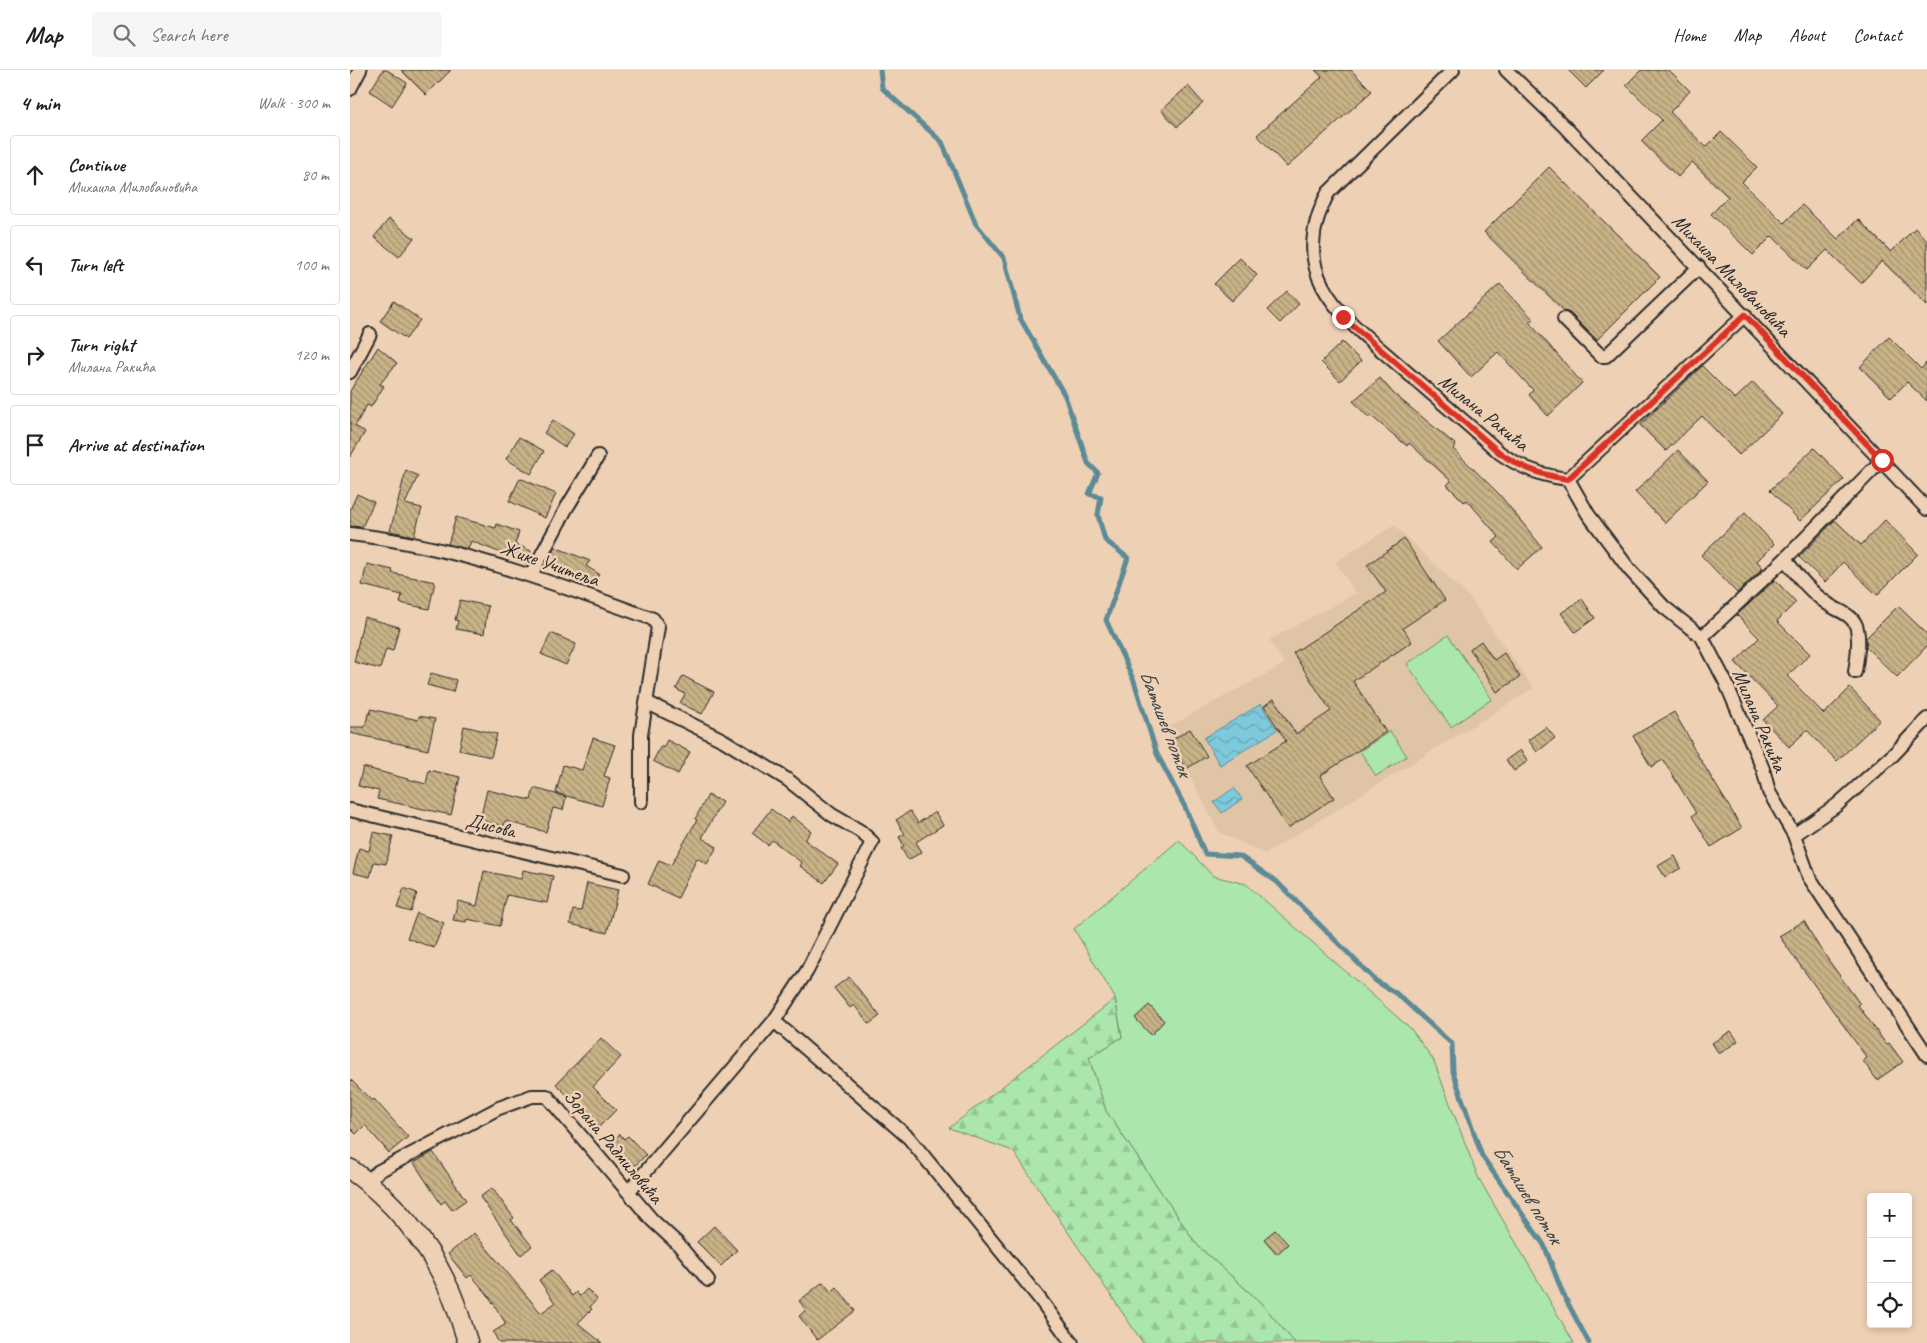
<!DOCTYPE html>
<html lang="en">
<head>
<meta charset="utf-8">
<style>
  :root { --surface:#fff; --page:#f6f6f6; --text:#202124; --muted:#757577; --line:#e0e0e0 }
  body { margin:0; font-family:Caveat,sans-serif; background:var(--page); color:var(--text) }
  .controls { position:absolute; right:15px; bottom:15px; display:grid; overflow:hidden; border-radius:5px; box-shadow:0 2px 8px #0003 }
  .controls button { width:45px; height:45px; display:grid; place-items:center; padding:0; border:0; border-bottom:1px solid var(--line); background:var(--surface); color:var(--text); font:25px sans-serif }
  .stop { position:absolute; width:15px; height:15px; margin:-11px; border:4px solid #d93025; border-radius:50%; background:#fff }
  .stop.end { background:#d93025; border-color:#fff; box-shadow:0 1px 5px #0008 }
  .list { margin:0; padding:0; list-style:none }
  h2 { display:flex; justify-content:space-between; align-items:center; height:65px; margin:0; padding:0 20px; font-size:21px }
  h2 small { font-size:16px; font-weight:400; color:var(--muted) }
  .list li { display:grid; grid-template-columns:32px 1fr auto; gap:15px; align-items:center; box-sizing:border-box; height:80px; margin:0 10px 10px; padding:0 10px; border:1px solid var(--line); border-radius:5px }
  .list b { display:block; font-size:19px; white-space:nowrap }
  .list p { margin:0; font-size:16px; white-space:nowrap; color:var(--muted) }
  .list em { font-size:16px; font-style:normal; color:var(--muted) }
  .icon { flex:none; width:28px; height:28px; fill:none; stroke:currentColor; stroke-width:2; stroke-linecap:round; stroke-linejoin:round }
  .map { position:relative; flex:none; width:1577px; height:1273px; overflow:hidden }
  header { display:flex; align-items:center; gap:30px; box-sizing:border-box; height:70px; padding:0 25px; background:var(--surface); border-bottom:1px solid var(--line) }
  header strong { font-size:24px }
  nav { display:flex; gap:28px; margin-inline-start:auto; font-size:18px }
  .search { width:350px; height:45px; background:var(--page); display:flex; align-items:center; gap:12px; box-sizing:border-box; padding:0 18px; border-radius:5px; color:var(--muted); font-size:19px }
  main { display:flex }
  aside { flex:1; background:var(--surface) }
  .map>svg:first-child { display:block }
  .built { fill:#dfc5a5 }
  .green { fill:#abe6ac; stroke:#6b886c }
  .forest { fill:url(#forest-firs); stroke:#6b886c }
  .water { fill:url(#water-waves); stroke:#5c8a95 }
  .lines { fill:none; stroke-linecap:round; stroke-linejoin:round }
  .stream { stroke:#5c8a95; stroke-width:5 }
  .building { fill:url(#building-back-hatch); stroke:#2b2b2b }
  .street-casing { stroke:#2b2b2b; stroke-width:16 }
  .secondary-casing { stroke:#2b2b2b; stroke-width:22 }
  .street { stroke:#eed1b5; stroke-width:12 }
  .secondary { stroke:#eed1b5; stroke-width:19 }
  .route { stroke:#d93025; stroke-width:6 }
  .labels { text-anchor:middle; stroke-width:5; stroke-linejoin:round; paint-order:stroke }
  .street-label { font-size:20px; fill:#2b2b2b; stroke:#eed1b5 }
  .water-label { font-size:21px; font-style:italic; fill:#374346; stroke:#eed1b5 }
</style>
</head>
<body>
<header>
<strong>Map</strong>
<div class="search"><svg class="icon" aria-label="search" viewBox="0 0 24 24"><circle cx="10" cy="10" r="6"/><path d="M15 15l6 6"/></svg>Search here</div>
<nav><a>Home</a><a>Map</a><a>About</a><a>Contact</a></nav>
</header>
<main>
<aside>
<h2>4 min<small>Walk · 300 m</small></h2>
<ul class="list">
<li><svg class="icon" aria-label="ahead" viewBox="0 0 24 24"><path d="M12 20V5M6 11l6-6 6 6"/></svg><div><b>Continue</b><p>Михаила Миловановића</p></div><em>80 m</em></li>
<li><svg class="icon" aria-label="left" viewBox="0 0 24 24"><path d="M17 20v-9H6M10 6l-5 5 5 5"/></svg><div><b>Turn left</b></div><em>100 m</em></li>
<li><svg class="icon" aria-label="right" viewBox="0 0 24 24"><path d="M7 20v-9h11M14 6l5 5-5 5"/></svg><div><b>Turn right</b><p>Милана Ракића</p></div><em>120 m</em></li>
<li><svg class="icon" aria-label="arrive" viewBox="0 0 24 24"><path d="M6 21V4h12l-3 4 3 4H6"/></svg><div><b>Arrive at destination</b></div></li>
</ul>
</aside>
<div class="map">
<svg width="1577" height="1273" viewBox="0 0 1577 1273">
  <defs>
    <pattern id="forest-firs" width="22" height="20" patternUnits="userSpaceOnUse" patternTransform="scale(1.25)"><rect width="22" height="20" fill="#abe6ac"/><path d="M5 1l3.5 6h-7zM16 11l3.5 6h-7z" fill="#93c594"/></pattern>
    <pattern id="water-waves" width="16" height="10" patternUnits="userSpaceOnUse" patternTransform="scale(1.25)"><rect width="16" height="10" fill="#7dcadc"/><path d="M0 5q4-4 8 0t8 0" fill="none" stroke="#67a4b3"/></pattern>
    <pattern id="building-back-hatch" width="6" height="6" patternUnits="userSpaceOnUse" patternTransform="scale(1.25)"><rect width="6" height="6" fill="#c9b387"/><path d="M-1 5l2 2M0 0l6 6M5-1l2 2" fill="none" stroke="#a3926f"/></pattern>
  </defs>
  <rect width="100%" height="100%" fill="#eed1b5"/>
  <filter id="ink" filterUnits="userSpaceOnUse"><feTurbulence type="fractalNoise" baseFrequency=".02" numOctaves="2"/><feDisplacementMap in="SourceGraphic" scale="10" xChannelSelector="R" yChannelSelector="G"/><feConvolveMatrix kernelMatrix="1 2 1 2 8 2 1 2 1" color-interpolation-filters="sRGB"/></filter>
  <g filter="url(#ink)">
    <path class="built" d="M 1044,455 L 1120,528 L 1184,618 L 915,784 L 869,762 L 815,659 L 934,594 L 919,570 L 1006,523 L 985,492 Z"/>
    <path class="green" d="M 1098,565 L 1142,629 L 1101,657 L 1057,594 Z
      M 1040,661 L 1057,686 L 1026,706 L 1010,681 Z
      M 829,770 L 863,806 L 896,814 L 1061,959 L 1083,989 L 1128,1107 L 1224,1273 L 945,1273 L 910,1232 L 847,1175 L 756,1041 L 739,988 L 772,967 L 765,928 L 724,859 Z"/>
    <path class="forest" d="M 765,929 L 772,967 L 739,988 L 756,1041 L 847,1175 L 910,1232 L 945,1273 L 793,1273 L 663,1081 L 599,1058 Z"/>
    <path class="water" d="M 911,634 L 927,660 L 870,695 L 854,668 Z
      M 884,718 L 892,729 L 872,743 L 864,732 Z"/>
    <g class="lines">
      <path class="stream" d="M 530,0 L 532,18 L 592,72 L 626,154 L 654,188 L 670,248 L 715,326 L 738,393 L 748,403 L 739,424 L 751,427 L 748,445 L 755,470 L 778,488 L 756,550 L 784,611 L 807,684 L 835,737 L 855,784 L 890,786 L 927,812 L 1026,911 L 1047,924 L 1102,974 L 1103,1002 L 1132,1086 L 1194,1175 L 1213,1224 L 1239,1273"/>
    </g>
    <path class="building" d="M 33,0 L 37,0 L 57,13 L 42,36 L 20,21 Z
      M 51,0 L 101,0 L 76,25 Z
      M 965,0 L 1001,0 L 1022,21 L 937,97 L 907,65 L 972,7 Z
      M 1218,0 L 1254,0 L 1236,18 Z
      M 1291,0 L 1319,0 L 1340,21 L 1320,42 L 1356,77 L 1371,62 L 1407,97 L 1392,112 L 1434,153 L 1452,135 L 1488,169 L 1508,149 L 1541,182 L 1565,158 L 1577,171 L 1577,235 L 1532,191 L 1511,213 L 1477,180 L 1457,200 L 1422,166 L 1403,185 L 1361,144 L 1378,127 L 1342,92 L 1328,107 L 1291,71 L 1312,50 L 1276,15 Z
      M 838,16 L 853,33 L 827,57 L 811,40 Z
      M 1199,97 L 1310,207 L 1247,270 L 1220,243 L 1214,241 L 1134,162 Z
      M 39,149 L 64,168 L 49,187 L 24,167 Z
      M 890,188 L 907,205 L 882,231 L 864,214 Z
      M 1150,214 L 1183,249 L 1179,252 L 1232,313 L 1198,346 L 1179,325 L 1183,320 L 1148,282 L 1121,307 L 1088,271 Z
      M 937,221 L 949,234 L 930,253 L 917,240 Z
      M 44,231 L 70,250 L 56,269 L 30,251 Z
      M 1539,267 L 1571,299 L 1577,292 L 1577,331 L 1557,312 L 1541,328 L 1510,297 Z
      M 992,272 L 1011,291 L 990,311 L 971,292 Z
      M 28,277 L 47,293 L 30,314 L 34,316 L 21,337 L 17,335 L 5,356 L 15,362 L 0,387 L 0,321 Z
      M 1352,296 L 1385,329 L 1403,312 L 1432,344 L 1389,385 L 1352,346 L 1316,381 L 1290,355 Z
      M 1030,308 L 1044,324 L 1106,375 L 1103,379 L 1149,424 L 1192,477 L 1167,499 L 1143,472 L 1149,467 L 1117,430 L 1114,432 L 1097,415 L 1101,411 L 1059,373 L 1057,376 L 1020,345 L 1018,347 L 1003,331 Z
      M 203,350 L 224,364 L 215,377 L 194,363 Z
      M 169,367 L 194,381 L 181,404 L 156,389 Z
      M 1464,378 L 1494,409 L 1450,451 L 1420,420 Z
      M 1328,380 L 1358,411 L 1315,453 L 1285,422 Z
      M 56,400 L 68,406 L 55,434 L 72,438 L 64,466 L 40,461 Z
      M 170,408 L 206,424 L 195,448 L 159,431 Z
      M 7,424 L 24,432 L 12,457 L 0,456 L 0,440 Z
      M 1395,443 L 1424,474 L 1407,491 L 1413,498 L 1387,523 L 1351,485 Z
      M 106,447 L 146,458 L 147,454 L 169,462 L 165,474 L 181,481 L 176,493 L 121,471 L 118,479 L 98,474 Z
      M 1485,450 L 1511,475 L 1535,450 L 1568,484 L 1527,525 L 1493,492 L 1475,512 L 1449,487 Z
      M 1054,469 L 1095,530 L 1053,558 L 1062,572 L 1003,611 L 1036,662 L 970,706 L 984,728 L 938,758 L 897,696 L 936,671 L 914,636 L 924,629 L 946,664 L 981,641 L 943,583 L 1036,522 L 1017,495 Z
      M 205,477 L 240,491 L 236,496 L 249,504 L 241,518 L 229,513 L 230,511 L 197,492 Z
      M 17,494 L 43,500 L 42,503 L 85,512 L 79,539 L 50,533 L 52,525 L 12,515 Z
      M 1425,510 L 1446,532 L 1427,551 L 1460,584 L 1437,606 L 1474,644 L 1500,618 L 1530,650 L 1487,691 L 1457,660 L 1439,677 L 1413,650 L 1428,636 L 1385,592 L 1409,568 L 1387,545 Z
      M 1232,529 L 1245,548 L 1225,562 L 1211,543 Z
      M 110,530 L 138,536 L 134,564 L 106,559 L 108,551 L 105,550 Z
      M 1548,536 L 1577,564 L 1577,576 L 1547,607 L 1516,577 L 1516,568 Z
      M 14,547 L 49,557 L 43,581 L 36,579 L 30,599 L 4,592 Z
      M 201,563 L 226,574 L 216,595 L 191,584 Z
      M 1131,571 L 1144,590 L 1154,583 L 1170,607 L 1147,622 L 1120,579 Z
      M 81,603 L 106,610 L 103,622 L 77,615 Z
      M 333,606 L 364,622 L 352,644 L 330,633 L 335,624 L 326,619 Z
      M 21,639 L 68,650 L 69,646 L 85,649 L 78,680 L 0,663 L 0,657 L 15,657 L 18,644 L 20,644 Z
      M 1324,642 L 1342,673 L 1341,674 L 1392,758 L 1361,777 L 1342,746 L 1346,743 L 1313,690 L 1301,697 L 1283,666 Z
      M 114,656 L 147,664 L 141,687 L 109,680 Z
      M 1196,657 L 1205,668 L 1187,682 L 1178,670 Z
      M 840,659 L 857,686 L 836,699 L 820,671 Z
      M 243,668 L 265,675 L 254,706 L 260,708 L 252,736 L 206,723 L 213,695 L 232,700 Z
      M 317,670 L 340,682 L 328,704 L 303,691 L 311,676 L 313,678 Z
      M 1170,680 L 1178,691 L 1164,701 L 1156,690 Z
      M 13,697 L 76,714 L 79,700 L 110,707 L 101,745 L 27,729 L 29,721 L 8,716 Z
      M 184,718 L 216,727 L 213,740 L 203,738 L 196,762 L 155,751 L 154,756 L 130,750 L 137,720 L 181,730 Z
      M 358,725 L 372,732 L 352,768 L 367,777 L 357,794 L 347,788 L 328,828 L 298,814 L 309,790 L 321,795 L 347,750 L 345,749 Z
      M 421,739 L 438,752 L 442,746 L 461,761 L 455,770 L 488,794 L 474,813 L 450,796 L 452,793 L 422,770 L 418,775 L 402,763 Z
      M 560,741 L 568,753 L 585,742 L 593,755 L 566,772 L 572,782 L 558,790 L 551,778 L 554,776 L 549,767 L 555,764 L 546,750 Z
      M 23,762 L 43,766 L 36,794 L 24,792 L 20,807 L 3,803 L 9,778 L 19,781 Z
      M 1325,786 L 1331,798 L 1315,807 L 1308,796 Z
      M 173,800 L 203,806 L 197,833 L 157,825 L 150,856 L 117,849 L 116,852 L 103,850 L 108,831 L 127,836 L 134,801 L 171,809 Z
      M 237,813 L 268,820 L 257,863 L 220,854 L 223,840 L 231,841 Z
      M 54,818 L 67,823 L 61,842 L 47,838 Z
      M 67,843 L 94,853 L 84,878 L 57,868 Z
      M 1454,851 L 1469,877 L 1510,934 L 1508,935 L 1536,974 L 1539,973 L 1553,992 L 1527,1010 L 1513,991 L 1517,988 L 1429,866 Z
      M 499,907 L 530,946 L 519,954 L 504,935 L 500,938 L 484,918 Z
      M 799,935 L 814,951 L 801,965 L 785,948 Z
      M 1381,961 L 1388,971 L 1369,984 L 1362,973 Z
      M 251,968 L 271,987 L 243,1017 L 266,1040 L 249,1057 L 206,1014 Z
      M 0,1009 L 22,1031 L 24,1029 L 58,1067 L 39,1083 L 15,1055 L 6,1064 L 0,1058 Z
      M 270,1064 L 274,1069 L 278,1066 L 296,1085 L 279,1101 L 261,1082 L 263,1080 L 258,1075 Z
      M 83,1082 L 116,1130 L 102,1140 L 95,1131 L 91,1134 L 64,1093 Z
      M 142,1118 L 164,1148 L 161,1150 L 182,1176 L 171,1185 L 130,1127 Z
      M 364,1156 L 387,1180 L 371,1196 L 347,1172 Z
      M 925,1160 L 938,1174 L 927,1184 L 914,1169 Z
      M 124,1163 L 191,1243 L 205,1233 L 189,1210 L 202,1200 L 222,1226 L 226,1222 L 230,1226 L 237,1219 L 247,1229 L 240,1237 L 242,1239 L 228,1253 L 252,1273 L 149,1273 L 143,1262 L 156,1254 L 138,1225 L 121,1205 L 117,1208 L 98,1184 Z
      M 473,1212 L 481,1222 L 487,1217 L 505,1241 L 467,1270 L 449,1246 L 456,1240 L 449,1231 Z"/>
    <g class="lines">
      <defs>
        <path id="street" d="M 1103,0 L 978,123 C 934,208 995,248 1052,298 C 1085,327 1118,354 1150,383 C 1171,398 1192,406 1218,409 L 1238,444 L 1279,499 L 1314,537 L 1352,567 L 1375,611 L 1413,699 L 1419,722 L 1444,765 L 1459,807 L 1577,985
          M 1156,0 L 1214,56 L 1577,439
          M 0,19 L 10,0
          M 1214,249 L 1251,286 L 1256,286 L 1349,197
          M 0,302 L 20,264
          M 1218,409 L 1395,245
          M 0,464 C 107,476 203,513 303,549 L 308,557 L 291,665 L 291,732
          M 1435,489 C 1448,506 1460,522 1478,534 C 1489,542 1504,544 1507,559 C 1510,573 1507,588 1505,602
          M 181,505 L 216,439 L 248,386
          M 1352,567 L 1435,489 L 1532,390
          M 0,740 L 273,805
          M 1444,765 L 1487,735 L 1543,685 L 1577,649
          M 424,951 L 559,1068 L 689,1228 L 722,1273
          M 17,1111 L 29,1101 L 149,1038 L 182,1026 L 197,1026 L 302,1150 L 328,1174 L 358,1210
          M 279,1121 L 424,951 L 457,901 L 522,772 L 510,761 L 482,745 L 438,710 L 373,670 L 296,632"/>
        <path id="secondary" d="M 0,1099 C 42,1129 78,1172 99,1219 C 107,1236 112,1255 118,1273"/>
      </defs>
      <use href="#street" class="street-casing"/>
      <use href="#secondary" class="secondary-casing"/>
      <use href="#street" class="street"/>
      <use href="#secondary" class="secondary"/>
    </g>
  </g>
  <g class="lines" filter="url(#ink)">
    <path class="route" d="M 993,247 L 1150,383 C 1171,398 1192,406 1218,409 L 1395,245 L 1532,390"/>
  </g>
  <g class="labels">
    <g class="street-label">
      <text transform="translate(1382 205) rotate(46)" y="7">Михаила Миловановића</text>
      <text transform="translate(1134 342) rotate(39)" y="7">Милана Ракића</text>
      <text transform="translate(200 493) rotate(19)" y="7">Жике Учитеља</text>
      <text transform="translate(1410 650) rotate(67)" y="7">Милана Ракића</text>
      <text transform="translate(141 755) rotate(14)" y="7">Дисова</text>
      <text transform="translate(264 1076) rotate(50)" y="7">Зорана Радмиловића</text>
    </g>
    <g class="water-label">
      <text transform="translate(816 653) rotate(69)" y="7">Баташев поток</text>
      <text transform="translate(1178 1124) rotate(58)" y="7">Баташев поток</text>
    </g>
  </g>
</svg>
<div class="controls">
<button>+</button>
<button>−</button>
<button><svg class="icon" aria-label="locate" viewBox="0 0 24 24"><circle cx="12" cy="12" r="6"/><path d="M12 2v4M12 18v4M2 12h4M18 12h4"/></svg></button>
</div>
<div class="stop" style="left:1532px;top:390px"></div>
<div class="stop end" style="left:993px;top:247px"></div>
</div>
</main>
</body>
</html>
